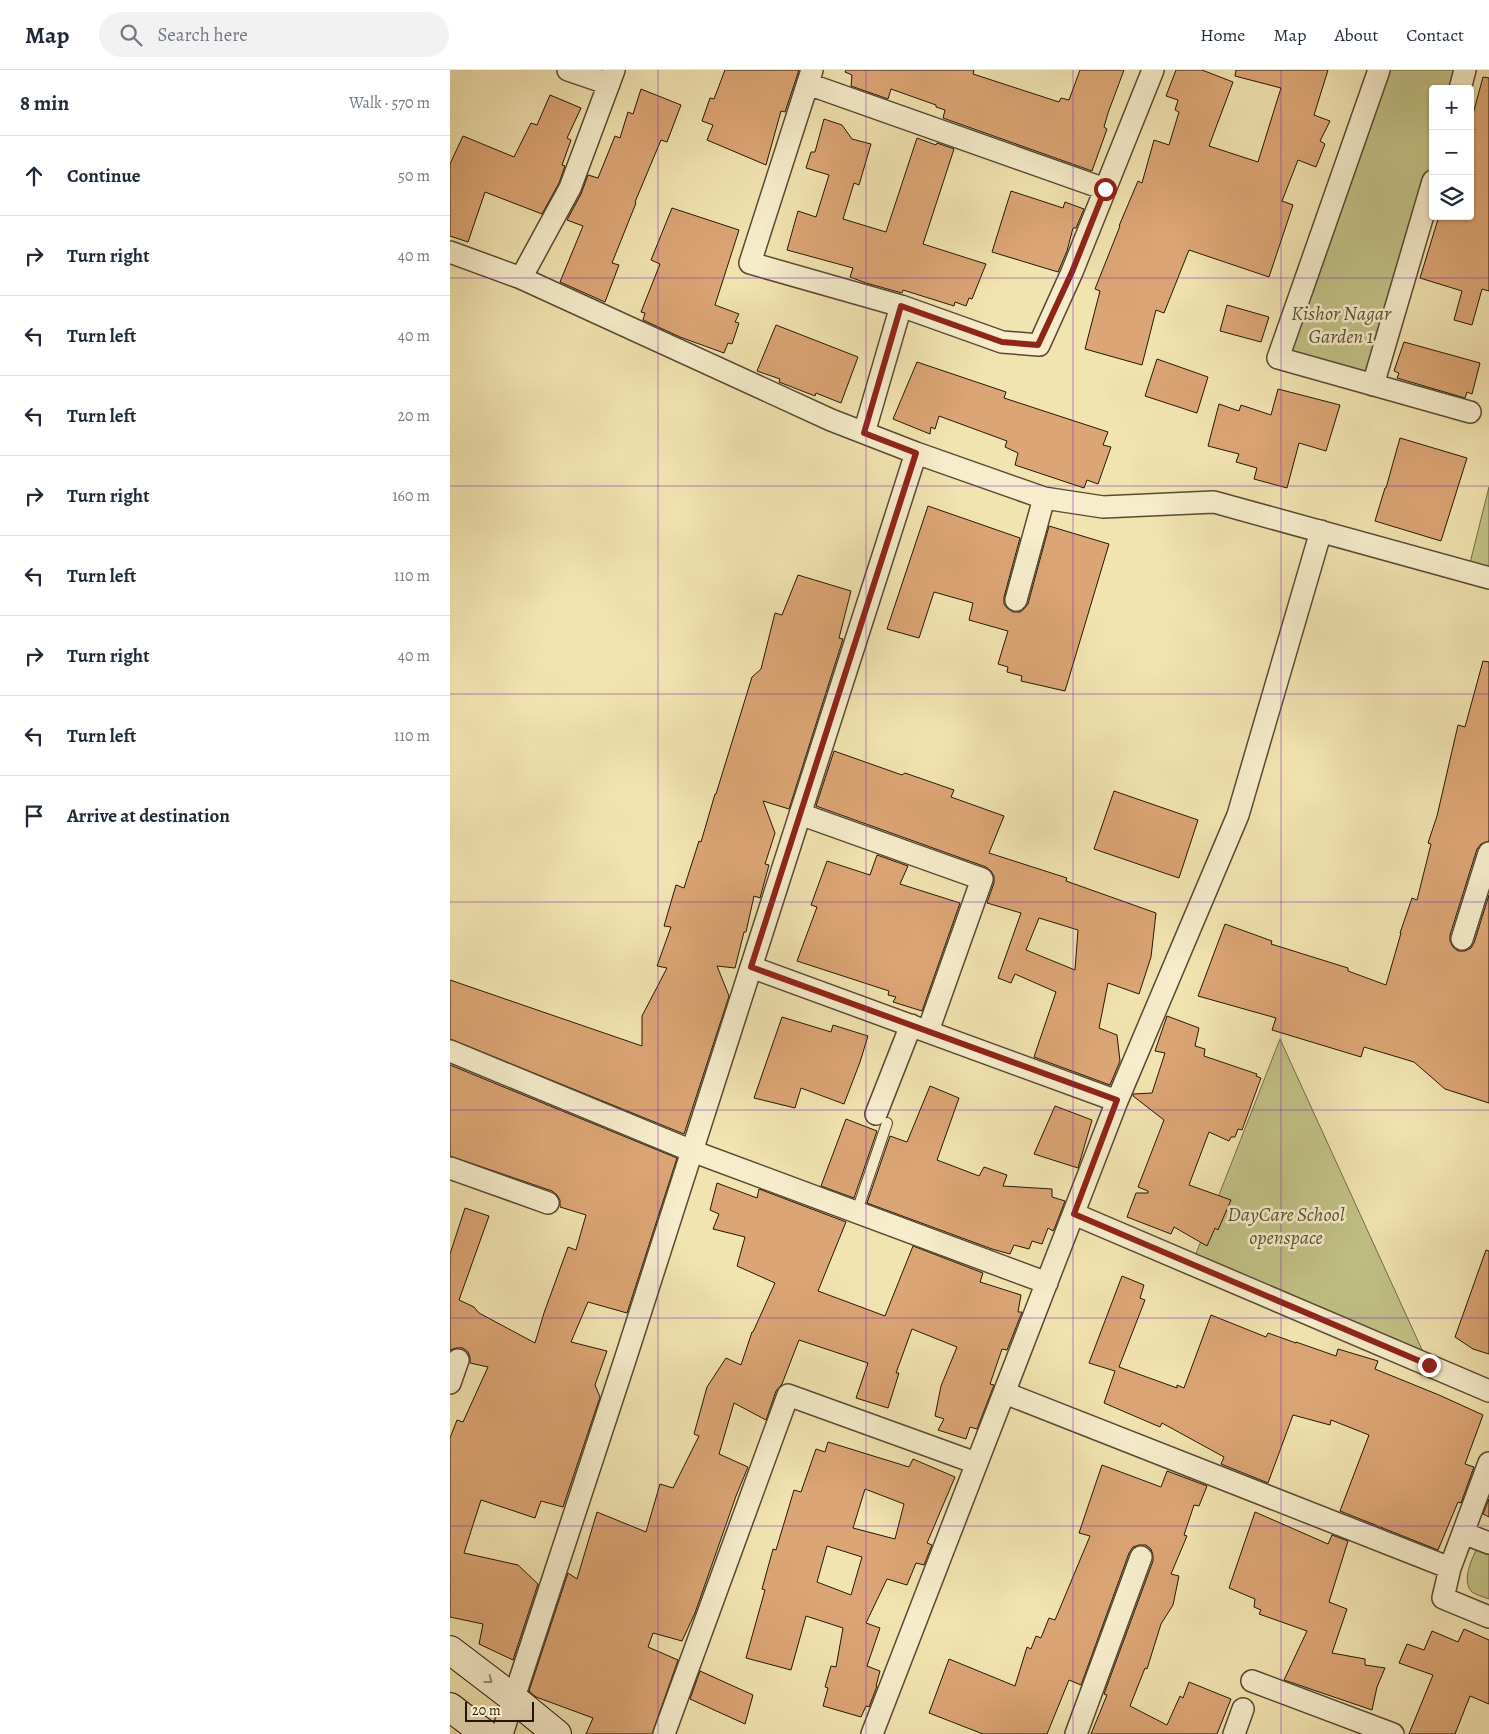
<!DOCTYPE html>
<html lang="en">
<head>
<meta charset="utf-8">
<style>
  :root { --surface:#fff; --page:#f2f2f3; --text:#1f2937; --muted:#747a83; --line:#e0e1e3 }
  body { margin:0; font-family:Alegreya,serif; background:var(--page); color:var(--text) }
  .controls { position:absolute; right:15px; top:15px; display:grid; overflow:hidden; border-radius:5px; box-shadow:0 1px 4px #0004 }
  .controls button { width:45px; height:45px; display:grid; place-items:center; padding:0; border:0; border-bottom:1px solid var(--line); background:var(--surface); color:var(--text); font:25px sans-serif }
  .scale { position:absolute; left:15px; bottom:12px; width:69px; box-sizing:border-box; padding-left:5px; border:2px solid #251607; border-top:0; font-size:14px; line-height:18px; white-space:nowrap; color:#251607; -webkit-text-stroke:4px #f7edcc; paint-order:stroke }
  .stop { position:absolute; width:15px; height:15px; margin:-11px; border:4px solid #8f2418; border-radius:50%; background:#fff }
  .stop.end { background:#8f2418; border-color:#fff; box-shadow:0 1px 5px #0008 }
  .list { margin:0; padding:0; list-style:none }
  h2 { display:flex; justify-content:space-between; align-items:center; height:65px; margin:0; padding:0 20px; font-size:21px }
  h2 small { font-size:16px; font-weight:400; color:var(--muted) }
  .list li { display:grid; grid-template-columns:32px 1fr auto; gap:15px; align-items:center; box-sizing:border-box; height:80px; padding:0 20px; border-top:1px solid var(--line) }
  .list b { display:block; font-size:19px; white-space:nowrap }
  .list em { font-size:16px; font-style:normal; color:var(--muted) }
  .icon { flex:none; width:28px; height:28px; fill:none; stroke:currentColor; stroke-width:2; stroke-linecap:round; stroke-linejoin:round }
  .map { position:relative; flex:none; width:1039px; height:1664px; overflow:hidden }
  header { display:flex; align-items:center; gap:30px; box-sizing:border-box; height:70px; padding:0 25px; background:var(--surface); border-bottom:1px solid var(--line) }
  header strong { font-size:24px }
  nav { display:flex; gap:28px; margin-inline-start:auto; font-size:18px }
  .search { width:350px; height:45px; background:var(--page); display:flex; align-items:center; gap:12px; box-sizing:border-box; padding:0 18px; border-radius:28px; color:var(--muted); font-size:19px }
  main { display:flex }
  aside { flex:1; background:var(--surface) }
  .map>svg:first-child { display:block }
  .green { fill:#c2c287; stroke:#746c47 }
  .building { fill:#dca575; stroke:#251607; fill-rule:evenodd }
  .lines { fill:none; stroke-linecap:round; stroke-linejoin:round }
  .service-casing { stroke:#584a32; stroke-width:12 }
  .minor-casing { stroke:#584a32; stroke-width:24 }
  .secondary-casing { stroke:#251607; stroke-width:30 }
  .service { stroke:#f7edcc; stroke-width:10 }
  .minor { stroke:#f7edcc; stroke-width:21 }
  .secondary { stroke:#f7edcc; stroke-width:28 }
  .oneway { stroke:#988c73 }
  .route { stroke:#8f2418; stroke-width:6 }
  .grid { fill:none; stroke:#7b2cbf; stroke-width:1; stroke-opacity:0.55 }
  .labels { text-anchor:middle; stroke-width:5; stroke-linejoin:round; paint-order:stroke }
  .park-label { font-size:20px; font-style:italic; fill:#5c5234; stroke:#f7edcc }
</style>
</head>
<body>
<header>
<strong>Map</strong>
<div class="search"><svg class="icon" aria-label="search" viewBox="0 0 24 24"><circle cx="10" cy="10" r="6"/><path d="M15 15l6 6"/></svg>Search here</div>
<nav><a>Home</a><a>Map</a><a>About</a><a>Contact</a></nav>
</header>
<main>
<aside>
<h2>8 min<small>Walk · 570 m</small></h2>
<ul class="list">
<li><svg class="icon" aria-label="ahead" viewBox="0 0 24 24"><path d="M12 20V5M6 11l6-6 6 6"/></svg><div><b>Continue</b></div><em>50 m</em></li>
<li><svg class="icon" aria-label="right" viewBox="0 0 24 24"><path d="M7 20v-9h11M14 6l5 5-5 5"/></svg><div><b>Turn right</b></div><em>40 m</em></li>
<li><svg class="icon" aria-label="left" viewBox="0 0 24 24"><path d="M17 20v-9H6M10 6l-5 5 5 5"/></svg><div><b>Turn left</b></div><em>40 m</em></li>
<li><svg class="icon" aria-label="left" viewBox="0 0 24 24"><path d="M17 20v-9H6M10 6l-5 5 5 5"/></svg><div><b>Turn left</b></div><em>20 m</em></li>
<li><svg class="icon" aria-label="right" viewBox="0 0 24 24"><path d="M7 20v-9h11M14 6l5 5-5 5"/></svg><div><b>Turn right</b></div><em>160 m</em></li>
<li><svg class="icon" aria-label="left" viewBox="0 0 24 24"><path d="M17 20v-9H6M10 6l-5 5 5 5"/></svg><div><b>Turn left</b></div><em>110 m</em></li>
<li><svg class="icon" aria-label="right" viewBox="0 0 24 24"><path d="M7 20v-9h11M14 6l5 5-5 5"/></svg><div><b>Turn right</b></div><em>40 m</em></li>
<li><svg class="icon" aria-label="left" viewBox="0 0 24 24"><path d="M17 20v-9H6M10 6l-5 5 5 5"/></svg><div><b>Turn left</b></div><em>110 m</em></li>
<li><svg class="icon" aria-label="arrive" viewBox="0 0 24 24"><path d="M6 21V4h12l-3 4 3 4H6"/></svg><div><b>Arrive at destination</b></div></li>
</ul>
</aside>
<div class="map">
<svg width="1039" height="1664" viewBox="0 0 1039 1664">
  <rect width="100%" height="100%" fill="#f2e4b1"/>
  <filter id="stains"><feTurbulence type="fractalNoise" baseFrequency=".004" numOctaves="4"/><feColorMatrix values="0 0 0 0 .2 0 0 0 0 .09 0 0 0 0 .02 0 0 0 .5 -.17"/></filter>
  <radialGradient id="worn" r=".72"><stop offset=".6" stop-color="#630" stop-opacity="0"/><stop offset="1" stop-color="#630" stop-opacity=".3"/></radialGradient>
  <path class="green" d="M 931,0 L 1015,0 L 1010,19 L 983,19 L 983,111 L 923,315 L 828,288 Z
    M 1039,417 L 1039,508 L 1018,501 Z
    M 830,969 L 979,1295 L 742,1194 Z
    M 1039,1460 L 1039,1529 C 1034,1527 1025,1525 1021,1521 C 1009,1506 1029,1473 1039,1460 Z"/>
  <path class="building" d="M 275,0 L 349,0 L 335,42 L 331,41 L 316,95 L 257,70 L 263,55 L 252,51 L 260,28 L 264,29 Z
    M 396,0 L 524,0 L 523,4 L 609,32 L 611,28 L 619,30 L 630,0 L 674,0 L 658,43 L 654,57 L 657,59 L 642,101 L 493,48 L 495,40 L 486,37 L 486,35 L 441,19 L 438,29 L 401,16 L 402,5 L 395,2 Z
    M 726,0 L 752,0 L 783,12 L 759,76 L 808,92 L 831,18 L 785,6 L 786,0 L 878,0 L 864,45 L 880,51 L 870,71 L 875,74 L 866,97 L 848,90 L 832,131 L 843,135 L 819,207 L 739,180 L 714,243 L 706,240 L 692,295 L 635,279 L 650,221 L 645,219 L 670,156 L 669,156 L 688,111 L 692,113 L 704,70 L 719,75 L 729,42 L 725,40 L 728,30 L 716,26 Z
    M 1033,7 L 1039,8 L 1039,221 L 1032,219 L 1022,255 L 1004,250 L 1012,221 L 970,208 L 989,146 L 1020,146 L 1020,55 Z
    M 191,19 L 231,35 L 217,72 L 211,70 L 185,132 L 186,133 L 162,193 L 169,195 L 155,232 L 110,212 L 133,156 L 117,150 L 131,124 L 138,105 L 148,108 L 165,66 L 170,68 L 178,42 L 183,44 Z
    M 100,25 L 131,38 L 117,68 L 121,70 L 112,95 L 115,96 L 109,113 L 92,144 L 35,122 L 18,172 L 0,166 L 0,94 L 13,66 L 64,87 L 81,53 L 87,55 Z
    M 374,49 L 392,55 L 402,69 L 421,74 L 409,115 L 404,113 L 393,149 L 436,162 L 467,68 L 486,75 L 487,73 L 504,79 L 473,174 L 536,194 L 522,229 L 519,228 L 516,236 L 505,232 L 504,236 L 453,220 L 452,223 L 416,213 L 400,207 L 403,198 L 337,180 L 348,141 L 366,147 L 379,105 L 356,98 L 361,82 L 365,82 Z
    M 561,121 L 613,138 L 615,132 L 634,139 L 626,158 L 623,158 L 617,181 L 608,202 L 542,182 Z
    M 222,138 L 289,160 L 265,235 L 289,244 L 285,252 L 289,253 L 282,274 L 278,273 L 274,283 L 230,267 L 193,250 L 195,243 L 191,242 L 210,194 L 201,190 Z
    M 777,235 L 819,247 L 811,272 L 770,261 Z
    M 326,255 L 408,287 L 391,333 L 366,323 L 365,326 L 329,312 L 330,309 L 307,301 Z
    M 954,272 L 1030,293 L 1022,324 L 1017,322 L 1015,328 L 947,308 L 949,303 L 944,301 Z
    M 707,289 L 758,307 L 747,343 L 695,326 Z
    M 467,292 L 556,322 L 554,328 L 658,362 L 653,375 L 661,377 L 648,414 L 637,410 L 634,418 L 565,395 L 568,383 L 555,377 L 557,371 L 489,346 L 485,359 L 481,357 L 480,364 L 443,349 Z
    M 828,319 L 890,335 L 876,381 L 849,373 L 837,418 L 804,409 L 807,398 L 786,392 L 789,384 L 758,376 L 769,334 L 789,341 L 791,335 L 821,345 Z
    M 950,368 L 1017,388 L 991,471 L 925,451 L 935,418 L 936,418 Z
    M 478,436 L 570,468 L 554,527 L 554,534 L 557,538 L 563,542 L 570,542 L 574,539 L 578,534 L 599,456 L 659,474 L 615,621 L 571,611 L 572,606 L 557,602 L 558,597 L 548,594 L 558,561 L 519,550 L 523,533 L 484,522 L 469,568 L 437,559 Z
    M 348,505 L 401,521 L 389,568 L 393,569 L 339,739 L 313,731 L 325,763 L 315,794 L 319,795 L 310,828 L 304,826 L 296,862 L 294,862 L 285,898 L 267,896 L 279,926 L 234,1064 L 0,969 L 0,910 L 192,976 L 192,946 L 217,898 L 207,896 L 221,857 L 214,856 L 226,815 L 234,818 L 249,771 L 251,772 L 265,724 L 266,724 L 302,607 L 311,599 L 325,543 L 332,545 Z
    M 1033,591 L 1039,592 L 1039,771 L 1031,774 L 1027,779 L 1000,865 L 1000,871 L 1003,877 L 1008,881 L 1015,881 L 1021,878 L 1024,873 L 1039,825 L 1039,1033 L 995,1019 L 964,992 L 914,977 L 911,987 L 822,960 L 826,948 L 748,926 L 775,854 L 822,871 L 821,874 L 898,898 L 898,901 L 936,915 L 951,863 L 950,863 L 962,828 L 967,830 L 981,774 L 978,773 L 987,746 L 1008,655 L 1015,657 Z
    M 384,681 L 452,705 L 455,703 L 504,720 L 501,727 L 554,746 L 539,783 L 617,808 L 616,811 L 706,843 L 701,887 L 689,924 L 658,913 L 649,958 L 667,965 L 670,991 L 660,1015 L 584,987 L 606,922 L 565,904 L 561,913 L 548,908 L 571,843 L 537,833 L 544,813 L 544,806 L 541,801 L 536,797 L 366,736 ZM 589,848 L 628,860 L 625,900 L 576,880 Z
    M 664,721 L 748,750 L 729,808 L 644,779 Z
    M 427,785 L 458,796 L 450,814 L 510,833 L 472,941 L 443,932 L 446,927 L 438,925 L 439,921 L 347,891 L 367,837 L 361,835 L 377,791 L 420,805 Z
    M 717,946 L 749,958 L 745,976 L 755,979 L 754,986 L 807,1004 L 806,1006 L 811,1008 L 792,1060 L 788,1059 L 785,1067 L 781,1067 L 779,1071 L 759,1062 L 739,1115 L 781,1130 L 768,1160 L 765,1158 L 757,1176 L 724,1157 L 721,1164 L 677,1147 L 686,1123 L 698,1123 L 698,1121 L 688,1117 L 714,1050 L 683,1026 L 683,1024 L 702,1023 L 715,983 L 705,981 Z
    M 332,947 L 381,962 L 383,955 L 418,966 L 410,992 L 394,1034 L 351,1018 L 345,1038 L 304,1028 Z
    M 0,995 L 227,1088 L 177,1243 L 138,1232 L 121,1272 L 157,1281 L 145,1315 L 150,1327 L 113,1437 L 91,1431 L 85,1448 L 31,1430 L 14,1483 L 68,1495 L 88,1514 L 63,1590 L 29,1574 L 33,1554 L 0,1547 L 0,1368 L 7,1350 L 13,1352 L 38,1297 L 20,1293 L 20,1287 L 18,1282 L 13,1278 L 6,1278 L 0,1280 L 0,1184 L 15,1138 L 39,1146 L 9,1230 L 24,1237 L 29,1243 L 85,1273 L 94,1243 L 118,1177 L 126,1180 L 136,1145 L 110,1137 L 110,1130 L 107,1125 L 102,1121 L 0,1086 Z
    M 480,1016 L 509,1028 L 487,1090 L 529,1106 L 534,1097 L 557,1105 L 553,1116 L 602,1119 L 602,1127 L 615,1131 L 605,1157 L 603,1161 L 598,1158 L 592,1174 L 582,1171 L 579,1179 L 564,1175 L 560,1184 L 542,1179 L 417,1133 L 440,1066 L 457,1072 Z
    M 605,1036 L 642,1050 L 628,1098 L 584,1084 Z
    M 396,1049 L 427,1061 L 404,1128 L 371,1116 Z
    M 267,1113 L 307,1128 L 309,1119 L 396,1152 L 368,1221 L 435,1246 L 463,1176 L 533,1203 L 530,1212 L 571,1225 L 568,1242 L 572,1242 L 557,1280 L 552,1279 L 540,1314 L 544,1315 L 527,1359 L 520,1357 L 516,1369 L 488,1360 L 494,1349 L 485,1346 L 491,1316 L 507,1277 L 462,1259 L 446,1303 L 449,1303 L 438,1338 L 406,1328 L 418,1293 L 349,1270 L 332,1314 L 326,1321 L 316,1350 L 284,1333 L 269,1384 L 298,1397 L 286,1426 L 245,1543 L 232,1571 L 203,1563 L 198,1577 L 228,1590 L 202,1664 L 136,1664 L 143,1648 L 86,1627 L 79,1621 L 118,1503 L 127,1509 L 147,1442 L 196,1462 L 210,1414 L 223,1418 L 249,1366 L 244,1364 L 257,1317 L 276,1288 L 291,1295 L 302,1262 L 303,1262 L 325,1213 L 287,1196 L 295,1167 L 263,1159 L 269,1144 L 260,1140 Z
    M 1036,1180 L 1039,1181 L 1039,1284 L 1023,1279 L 1005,1267 Z
    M 672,1206 L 694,1215 L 690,1228 L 695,1230 L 669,1297 L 727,1318 L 727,1315 L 734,1318 L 761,1245 L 816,1267 L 818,1263 L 846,1273 L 846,1272 L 886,1286 L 888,1279 L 928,1291 L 925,1299 L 989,1325 L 1033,1345 L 1015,1394 L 1024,1397 L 1011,1433 L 1008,1432 L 988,1480 L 890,1441 L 919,1365 L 881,1350 L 880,1355 L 843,1345 L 818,1413 L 771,1394 L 774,1387 L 712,1353 L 710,1357 L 654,1333 L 665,1301 L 639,1293 Z
    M 378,1372 L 459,1397 L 463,1389 L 505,1407 L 477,1473 L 482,1475 L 474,1495 L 466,1493 L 457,1515 L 437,1509 L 416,1553 L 430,1558 L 417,1596 L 430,1601 L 426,1616 L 427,1616 L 419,1637 L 416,1636 L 411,1647 L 373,1636 L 378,1618 L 375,1617 L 381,1596 L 386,1597 L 393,1558 L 356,1546 L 341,1600 L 296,1588 L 315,1520 L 312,1519 L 323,1479 L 326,1480 L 344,1420 L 351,1422 L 366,1379 L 375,1382 ZM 415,1419 L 454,1434 L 445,1469 L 403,1458 ZM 377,1476 L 412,1487 L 401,1525 L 367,1512 Z
    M 652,1395 L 711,1417 L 717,1401 L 757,1416 L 749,1436 L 744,1435 L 734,1465 L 737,1466 L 721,1504 L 729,1506 L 723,1535 L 711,1554 L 697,1599 L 695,1598 L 680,1636 L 717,1655 L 730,1626 L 733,1628 L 739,1612 L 781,1629 L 767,1664 L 641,1664 L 657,1625 L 654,1624 L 703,1491 L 703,1485 L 701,1479 L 696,1475 L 689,1475 L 683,1477 L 679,1483 L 631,1615 L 619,1610 L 597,1664 L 533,1664 L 479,1643 L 499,1589 L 565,1616 L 577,1577 L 581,1579 L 586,1566 L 591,1568 L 599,1548 L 605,1550 L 640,1466 L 629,1463 Z
    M 1039,1429 L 1039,1447 L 1033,1444 Z
    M 805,1442 L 878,1474 L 882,1465 L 898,1471 L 879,1532 L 897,1539 L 882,1583 L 915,1589 L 915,1595 L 935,1598 L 927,1617 L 922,1640 L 834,1610 L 857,1561 L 809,1544 L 811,1540 L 804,1537 L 805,1529 L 779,1518 Z
    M 1014,1559 L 1039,1570 L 1039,1634 L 1020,1626 L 1005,1664 L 959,1664 L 983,1605 L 949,1593 L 957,1574 L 974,1580 L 982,1561 L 1008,1572 Z
    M 250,1601 L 303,1625 L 295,1654 L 240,1629 Z"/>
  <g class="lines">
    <defs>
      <path id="service" d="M 407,1141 L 437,1053"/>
      <path id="minor" d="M 118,0 L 159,14
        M 362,0 L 300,193 L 451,236
        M 929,0 L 828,288 L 1020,342
        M 358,14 L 655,119
        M 1010,19 L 1015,0
        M 0,182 L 71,208 L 120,118 L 164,0
        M 71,208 L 381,350 L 466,383 L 594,428 L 653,437 L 764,432 L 1039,508
        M 923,315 L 983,111
        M 414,363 L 451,236 L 552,272 L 589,275 L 622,202 L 703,0
        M 566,530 L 594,428
        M 350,744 L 532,809 L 478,961
        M 1012,869 L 1039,783
        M 301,897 L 667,1031
        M 0,981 L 242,1081 L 597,1213
        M 426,1044 L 461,955
        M 0,1098 L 98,1133
        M 624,1144 L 1039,1321
        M 0,1313 L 8,1290
        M 555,1323 L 1000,1498 L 1039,1393
        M 1013,1463 L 1039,1473
        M 1000,1498 L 993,1528 L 1039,1547
        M 802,1611 L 943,1664
        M 52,1664 L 175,1290 L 466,383
        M 214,1664 L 338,1325 L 526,1393
        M 422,1664 L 667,1031 L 788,745 L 871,461
        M 626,1664 L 691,1487
        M 784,1664 L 793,1639"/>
      <path id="secondary" d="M 0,1580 L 63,1628 L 107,1664
        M 0,1637 L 35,1664"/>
    </defs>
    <use href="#service" class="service-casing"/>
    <use href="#minor" class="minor-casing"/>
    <use href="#secondary" class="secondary-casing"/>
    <use href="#service" class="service"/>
    <use href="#minor" class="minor"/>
    <use href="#secondary" class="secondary"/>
  </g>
  <defs><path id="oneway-chevron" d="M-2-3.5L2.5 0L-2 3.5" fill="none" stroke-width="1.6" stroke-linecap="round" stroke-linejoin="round" transform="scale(1.25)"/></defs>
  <use class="oneway" href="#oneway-chevron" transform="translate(39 1610) rotate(37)"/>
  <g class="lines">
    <path class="route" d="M 655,119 L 622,202 L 588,275 L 552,272 L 451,236 L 414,363 L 466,383 L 301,897 L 667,1030 L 624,1144 L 979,1295"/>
  </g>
  <path class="grid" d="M 208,0 L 208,1664M 416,0 L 416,1664M 623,0 L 623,1664M 831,0 L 831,1664M 0,208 L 1039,208M 0,416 L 1039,416M 0,624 L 1039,624M 0,832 L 1039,832M 0,1040 L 1039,1040M 0,1248 L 1039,1248M 0,1456 L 1039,1456"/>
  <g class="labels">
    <g class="park-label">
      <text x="891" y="250">Kishor Nagar<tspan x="891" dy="23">Garden 1</tspan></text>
      <text x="836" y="1151">DayCare School<tspan x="836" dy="23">openspace</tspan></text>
    </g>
  </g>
  <rect width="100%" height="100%" filter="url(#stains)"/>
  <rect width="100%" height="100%" fill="url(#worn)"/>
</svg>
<div class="controls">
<button>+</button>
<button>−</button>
<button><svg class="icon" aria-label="layers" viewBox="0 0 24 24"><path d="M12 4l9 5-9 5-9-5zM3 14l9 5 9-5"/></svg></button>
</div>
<div class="scale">20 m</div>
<div class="stop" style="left:655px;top:119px"></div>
<div class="stop end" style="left:979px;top:1295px"></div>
</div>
</main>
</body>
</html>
